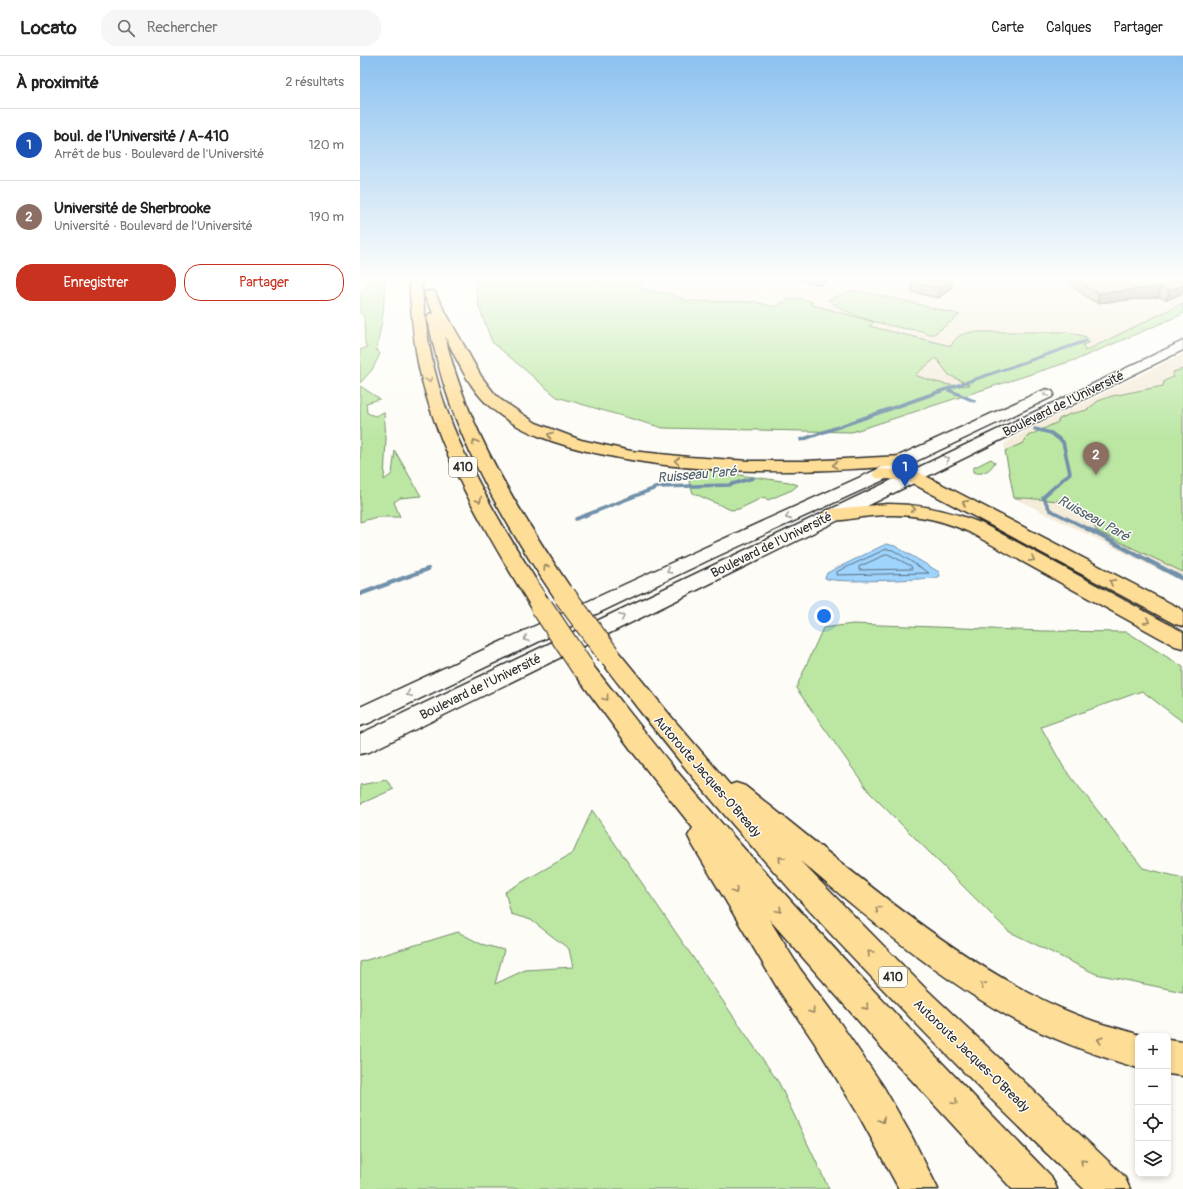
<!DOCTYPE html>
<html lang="fr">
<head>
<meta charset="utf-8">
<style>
  :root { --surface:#fff; --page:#f6f6f6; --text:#222; --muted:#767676; --line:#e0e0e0; --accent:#c8321e }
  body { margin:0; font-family:Pangolin,sans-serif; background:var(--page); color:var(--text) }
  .controls { position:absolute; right:12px; bottom:12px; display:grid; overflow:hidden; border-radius:8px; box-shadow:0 2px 6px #0003 }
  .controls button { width:36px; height:36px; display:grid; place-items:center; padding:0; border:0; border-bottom:1px solid var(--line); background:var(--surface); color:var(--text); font:20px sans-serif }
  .you { position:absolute; left:464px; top:560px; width:14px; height:14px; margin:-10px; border:3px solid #fff; border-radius:50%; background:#1a73e8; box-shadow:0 0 0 6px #1a73e833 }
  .badge { display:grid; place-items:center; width:26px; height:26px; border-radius:50%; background:var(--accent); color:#fff; font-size:13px; font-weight:700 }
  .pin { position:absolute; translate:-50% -33px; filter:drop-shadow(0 1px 2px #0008) }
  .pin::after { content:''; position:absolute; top:21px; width:14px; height:12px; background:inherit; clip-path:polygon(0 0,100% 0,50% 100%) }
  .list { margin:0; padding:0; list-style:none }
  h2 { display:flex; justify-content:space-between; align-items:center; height:52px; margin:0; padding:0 16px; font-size:17px }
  h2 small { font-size:13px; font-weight:400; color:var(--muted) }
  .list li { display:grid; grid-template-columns:26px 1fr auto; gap:12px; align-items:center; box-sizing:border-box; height:72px; padding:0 16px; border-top:1px solid var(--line) }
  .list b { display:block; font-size:15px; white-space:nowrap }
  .list p { margin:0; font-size:13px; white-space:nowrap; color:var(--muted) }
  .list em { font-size:13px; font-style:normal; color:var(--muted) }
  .actions { display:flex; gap:8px; padding:12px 16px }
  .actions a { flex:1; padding:9px 0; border:1px solid var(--accent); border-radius:16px; text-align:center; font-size:14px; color:var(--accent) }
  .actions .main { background:var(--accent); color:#fff }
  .icon { flex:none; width:22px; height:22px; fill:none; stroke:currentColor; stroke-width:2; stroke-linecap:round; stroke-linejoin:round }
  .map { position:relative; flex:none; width:823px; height:1133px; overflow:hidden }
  header { display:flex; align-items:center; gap:24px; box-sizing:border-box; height:56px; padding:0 20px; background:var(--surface); border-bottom:1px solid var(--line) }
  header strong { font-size:19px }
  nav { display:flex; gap:22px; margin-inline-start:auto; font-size:14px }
  .search { width:280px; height:36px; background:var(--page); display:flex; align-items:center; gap:10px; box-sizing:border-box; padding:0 14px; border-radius:16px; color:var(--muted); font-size:15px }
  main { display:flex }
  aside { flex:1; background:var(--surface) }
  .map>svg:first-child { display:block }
  .built { fill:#f4ebd9 }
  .green { fill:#bbe7a3; stroke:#738967; fill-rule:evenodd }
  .water { fill:#9fd4fd; stroke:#7190a9 }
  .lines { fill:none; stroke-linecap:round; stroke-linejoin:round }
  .shore { stroke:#596f7f; stroke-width:1 }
  .stream-far2 { stroke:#7190a9; stroke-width:3 }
  .stream-far1 { stroke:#7190a9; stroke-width:3.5 }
  .stream { stroke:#7190a9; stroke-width:4.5 }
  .secondary-casing { stroke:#2b2b2b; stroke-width:3 }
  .highway-casing { stroke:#2b2b2b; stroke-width:3 }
  .secondary { fill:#fdfcf7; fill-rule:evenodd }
  .highway { fill:#fedd96; fill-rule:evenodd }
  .highway-bridge-casing { stroke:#2b2b2b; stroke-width:24; stroke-linecap:butt }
  .highway-bridge { stroke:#fedd96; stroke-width:22 }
  .wall { fill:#c1a87f; stroke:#2b2b2b }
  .shaded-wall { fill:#9d8868; stroke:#2b2b2b }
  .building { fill:#e0c394; stroke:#2b2b2b }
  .oneway { stroke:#948460 }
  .oneway2 { stroke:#9e9e9b }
  .labels { text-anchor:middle; stroke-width:3; stroke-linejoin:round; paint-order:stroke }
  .shield { fill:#fdfcf7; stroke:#6a6a68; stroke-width:1 }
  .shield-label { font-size:12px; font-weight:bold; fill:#2b2b2b }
  .street-label { font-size:13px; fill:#2b2b2b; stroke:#fdfcf7 }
  .water-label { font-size:14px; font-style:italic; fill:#4e5e6a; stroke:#fdfcf7 }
</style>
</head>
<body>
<header>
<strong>Locato</strong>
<div class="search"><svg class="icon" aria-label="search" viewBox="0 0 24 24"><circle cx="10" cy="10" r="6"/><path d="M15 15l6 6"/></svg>Rechercher</div>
<nav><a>Carte</a><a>Calques</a><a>Partager</a></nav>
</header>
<main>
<aside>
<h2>À proximité<small>2 résultats</small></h2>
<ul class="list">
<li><span class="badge" style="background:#1a4fb4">1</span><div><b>boul. de l'Université / A-410</b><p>Arrêt de bus · Boulevard de l'Université</p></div><em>120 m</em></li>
<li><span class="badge" style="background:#8d6e63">2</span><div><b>Université de Sherbrooke</b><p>Université · Boulevard de l'Université</p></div><em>190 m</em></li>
</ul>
<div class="actions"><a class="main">Enregistrer</a><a>Partager</a></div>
</aside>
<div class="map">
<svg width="823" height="1133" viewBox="0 0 823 1133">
  <rect width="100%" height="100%" fill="#fdfcf7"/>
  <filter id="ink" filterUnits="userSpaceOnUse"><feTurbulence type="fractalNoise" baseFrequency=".025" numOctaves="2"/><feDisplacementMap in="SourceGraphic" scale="8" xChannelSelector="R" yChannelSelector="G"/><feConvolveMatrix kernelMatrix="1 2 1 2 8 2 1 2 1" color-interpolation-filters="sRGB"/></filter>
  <g filter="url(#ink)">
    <path class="built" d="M 115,224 L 823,224 L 823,258 L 718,303 L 492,376 L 303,372 L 197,341 L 132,286 L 119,251 Z
      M 823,298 L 823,526 L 654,442 L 644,388 L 668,374 Z"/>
    <path class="green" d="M 9,224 L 25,224 C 25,247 22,271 16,293 L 20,298 L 12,314 L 0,327 L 0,294 L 7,291 L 5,288 L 4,260 L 0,257 L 0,236 L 7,231 Z
      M 115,224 L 282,224 L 279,228 L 281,232 L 290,235 L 310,238 L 329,245 L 395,246 L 415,251 L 428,243 L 433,244 L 438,242 L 453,246 L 450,248 L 514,266 L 509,270 L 591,290 C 596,280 601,278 612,276 L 708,276 L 726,281 L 730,286 L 723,289 L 725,295 L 823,247 L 823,258 L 718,303 L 492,376 L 303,372 L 197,341 L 132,286 L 119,251 ZM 576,302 L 589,319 L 610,329 C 592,332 571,325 555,319 Z
      M 493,234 L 545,245 L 600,259 L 574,278 L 566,278 L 563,275 C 534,272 491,262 468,244 Z
      M 823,313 L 823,516 L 737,475 L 730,463 L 712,453 L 709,449 L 699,445 L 664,442 L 654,442 L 645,395 L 663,387 L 668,380 L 698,366 L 699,363 L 710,358 L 727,354 L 738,345 L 752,340 L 803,330 L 804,325 L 813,321 L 813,316 Z
      M 0,330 L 20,343 L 6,347 L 7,357 L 15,360 L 24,356 L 26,382 L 24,424 L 32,418 L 35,395 L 61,440 L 40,442 L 34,446 L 40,461 L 16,461 L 0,466 Z
      M 631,403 L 635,406 C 631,414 622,420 613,416 L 613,412 Z
      M 343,414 L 373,415 L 379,419 L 429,426 L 438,429 L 432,434 L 408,444 L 404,441 L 379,453 L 371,454 L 333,437 L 329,426 L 334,417 Z
      M 493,568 L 684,575 L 767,576 L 823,611 L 823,666 L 782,635 L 681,671 L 704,712 L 783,812 L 823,822 L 823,936 L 736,918 L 648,875 L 510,737 L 436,632 L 463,572 Z
      M 26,724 L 34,733 L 0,748 L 0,729 Z
      M 232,754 L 419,1027 L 469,1133 L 0,1133 L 0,906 L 98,876 L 121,888 L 144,894 L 135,928 L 165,914 L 213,911 L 209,893 L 171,864 L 151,858 L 145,836 L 213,797 Z"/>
    <path class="water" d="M 526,488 L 535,490 L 579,516 L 580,520 L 576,522 C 559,523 474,528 465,522 L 467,517 Z"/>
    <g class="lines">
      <path class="shore" d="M 527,493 L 533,494 L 569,517 L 477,519 L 477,516 Z
        M 528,498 L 551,510 L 552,513 L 499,514 L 499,511 Z"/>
      <path class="stream-far2" d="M 586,333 L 591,335
        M 581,335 L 726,285"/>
      <path class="stream-far1" d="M 589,334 L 614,345
        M 675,373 L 691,377 L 703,386 L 710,417 L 683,441 L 690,454 L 728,473
        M 441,384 L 584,334
        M 216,463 L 298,431 L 369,429 L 393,422"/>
      <path class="stream" d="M 726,472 L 823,523
        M 0,538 L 68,513"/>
      <defs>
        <path id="secondary" d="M 823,285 L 823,294 L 9,696 L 0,698 L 0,678 Z
          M 686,333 L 692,335 L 694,338 L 692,341 L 548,409 L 528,422 L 351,503 L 9,667 L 0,670 L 0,651 L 337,495 L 516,414 L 536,401 Z"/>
        <path id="highway" d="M 49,224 L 61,224 C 64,254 67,283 74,312 C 95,398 146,477 193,551 L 190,556 L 182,558 L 174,556 L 171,551 C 126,476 78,398 59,312 C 53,283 51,254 49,224 Z
          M 70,235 L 75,236 L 76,239 L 121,320 L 134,337 L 141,344 L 176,367 L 221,384 L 271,395 L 329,401 L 389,405 L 446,405 L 542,400 L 548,401 L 551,405 L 548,409 L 542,410 C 442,417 339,420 240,398 C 202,390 158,377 128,349 C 108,330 97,304 85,280 C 108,376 161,459 216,540 L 213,545 L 205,546 L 197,545 C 153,480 110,410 86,335 C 78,311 73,286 67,261 L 69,258 L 73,257 L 64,239 L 65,236 Z
          M 522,413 L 558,416 L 823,554 L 823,570 L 815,568 L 548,425 L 516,422 L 513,418 L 516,414 Z
          M 528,448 C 562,448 592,455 623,468 L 823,576 L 823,592 L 815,590 L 609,476 C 575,461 548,457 511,460 C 496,461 479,467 465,463 L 463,459 L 465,455 L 472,453 Z
          M 248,591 L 256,593 L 314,664 L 370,729 L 376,727 L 385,730 C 477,802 566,882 669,937 C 690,948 713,958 736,966 C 751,971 767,974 782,980 L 778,980 L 778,1012 C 732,998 688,982 646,959 C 571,917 506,860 440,805 L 564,931 L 764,1120 L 770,1133 L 724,1133 C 602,1017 485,898 375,771 C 341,732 308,691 276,650 C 263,633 248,616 237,598 L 240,593 Z
          M 222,603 L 230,606 C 258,641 285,677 314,712 C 434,853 562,987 691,1120 L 697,1133 L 652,1133 L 523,993 L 409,863 L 440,913 L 478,964 L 523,1030 L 551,1079 L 578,1133 L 539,1133 L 497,1056 L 454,986 L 418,933 L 332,788 L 328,780 L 333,772 L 275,699 L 210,611 L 214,606 Z
          M 808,984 L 823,986 L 823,1020 L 808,1018 Z"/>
      </defs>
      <use href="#secondary" class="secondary-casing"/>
      <use href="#highway" class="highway-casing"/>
      <use href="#secondary" class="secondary"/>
      <use href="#highway" class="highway"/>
      <defs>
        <path id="highway-bridge" d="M 205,540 L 248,598
          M 182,551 L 222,611"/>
      </defs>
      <use href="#highway-bridge" class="highway-bridge-casing"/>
      <use href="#highway-bridge" class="highway-bridge"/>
    </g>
    <path class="wall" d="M 437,224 L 469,224 L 460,229 Z
      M 704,224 L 823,224 L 807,244 L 799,241 L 737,247 L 728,242 Z
      M 552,226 L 592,232 L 578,242 L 551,236 Z"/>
    <path class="shaded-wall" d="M 460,224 L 469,224 L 460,229 Z
      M 591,224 L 593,224 L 592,232 L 578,242 L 579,232 Z
      M 823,229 L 823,237 L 807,244 L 809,234 Z
      M 801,231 L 799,241 L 737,247 L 739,237 Z"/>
    <path class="building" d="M 555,224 L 591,224 L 579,232 L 552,226 Z
      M 718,224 L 823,224 L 823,229 L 809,234 L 801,231 L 739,237 L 730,233 Z"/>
    <defs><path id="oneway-chevron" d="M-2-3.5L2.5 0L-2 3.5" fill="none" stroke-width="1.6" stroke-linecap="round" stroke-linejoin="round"/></defs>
    <g class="oneway">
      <use href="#oneway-chevron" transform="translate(69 324) rotate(75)"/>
      <use href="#oneway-chevron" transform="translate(190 379) rotate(-160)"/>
      <use href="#oneway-chevron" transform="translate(115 386) rotate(-116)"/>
      <use href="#oneway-chevron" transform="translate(317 405) rotate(-175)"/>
      <use href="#oneway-chevron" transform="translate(475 409) rotate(179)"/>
      <use href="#oneway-chevron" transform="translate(119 444) rotate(63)"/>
      <use href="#oneway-chevron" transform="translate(605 447) rotate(-152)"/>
      <use href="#oneway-chevron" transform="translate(553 453) rotate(6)"/>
      <use href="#oneway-chevron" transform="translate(672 503) rotate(28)"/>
      <use href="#oneway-chevron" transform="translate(186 511) rotate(-123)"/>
      <use href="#oneway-chevron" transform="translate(752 526) rotate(-152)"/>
      <use href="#oneway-chevron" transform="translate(787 565) rotate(28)"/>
      <use href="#oneway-chevron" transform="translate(246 642) rotate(53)"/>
      <use href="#oneway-chevron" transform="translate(421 803) rotate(-132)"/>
      <use href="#oneway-chevron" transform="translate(375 835) rotate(59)"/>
      <use href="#oneway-chevron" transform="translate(518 853) rotate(-141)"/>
      <use href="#oneway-chevron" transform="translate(419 854) rotate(49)"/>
      <use href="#oneway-chevron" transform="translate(510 897) rotate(-134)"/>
      <use href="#oneway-chevron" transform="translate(623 929) rotate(-149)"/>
      <use href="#oneway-chevron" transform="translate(506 951) rotate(48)"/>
      <use href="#oneway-chevron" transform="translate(452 955) rotate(54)"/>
      <use href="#oneway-chevron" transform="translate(740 984) rotate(-162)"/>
      <use href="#oneway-chevron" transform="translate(595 1046) rotate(46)"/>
      <use href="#oneway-chevron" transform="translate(522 1064) rotate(60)"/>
      <use href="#oneway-chevron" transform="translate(723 1106) rotate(-136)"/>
    </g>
    <g class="oneway2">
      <use href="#oneway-chevron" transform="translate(686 338) rotate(155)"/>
      <use href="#oneway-chevron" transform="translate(587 403) rotate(-26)"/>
      <use href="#oneway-chevron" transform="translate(428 461) rotate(156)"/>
      <use href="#oneway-chevron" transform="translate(309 515) rotate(155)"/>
      <use href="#oneway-chevron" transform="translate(262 561) rotate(-26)"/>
      <use href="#oneway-chevron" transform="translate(166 583) rotate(155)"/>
      <use href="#oneway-chevron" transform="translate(49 638) rotate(155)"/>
    </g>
  </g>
  <linearGradient id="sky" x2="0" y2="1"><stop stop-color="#8bc1f0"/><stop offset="0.58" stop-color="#fefefb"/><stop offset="1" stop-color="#fefefb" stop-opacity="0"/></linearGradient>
  <rect width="823" height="383" fill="url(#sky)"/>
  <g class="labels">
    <g class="shield">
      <rect x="89" y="401" width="28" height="20" rx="3"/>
      <rect x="519" y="911" width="28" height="20" rx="3"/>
    </g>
    <g class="shield-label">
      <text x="103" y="415">410</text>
      <text x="533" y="925">410</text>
    </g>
    <g class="street-label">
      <text transform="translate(703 347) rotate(-26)" y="5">Boulevard de l'Université</text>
      <text transform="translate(411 488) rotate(-26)" y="5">Boulevard de l'Université</text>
      <text transform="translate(120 630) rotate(-26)" y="5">Boulevard de l'Université</text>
      <text transform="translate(348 720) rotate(49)" y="5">Autoroute Jacques-O'Bready</text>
      <text transform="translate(612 999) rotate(44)" y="5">Autoroute Jacques-O'Bready</text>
    </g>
    <g class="water-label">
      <text transform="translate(337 418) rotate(-5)" y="5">Ruisseau Paré</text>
      <text transform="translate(734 462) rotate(29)" y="5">Ruisseau Paré</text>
    </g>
  </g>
</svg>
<div class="controls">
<button>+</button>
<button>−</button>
<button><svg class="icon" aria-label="locate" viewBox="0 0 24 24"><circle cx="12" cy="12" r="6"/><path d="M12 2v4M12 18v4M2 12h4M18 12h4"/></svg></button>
<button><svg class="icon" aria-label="layers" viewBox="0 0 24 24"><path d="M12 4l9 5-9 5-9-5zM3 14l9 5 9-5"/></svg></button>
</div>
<div class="you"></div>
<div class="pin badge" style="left:545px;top:431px;background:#1a4fb4">1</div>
<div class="pin badge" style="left:736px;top:419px;background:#8d6e63">2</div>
</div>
</main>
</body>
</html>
